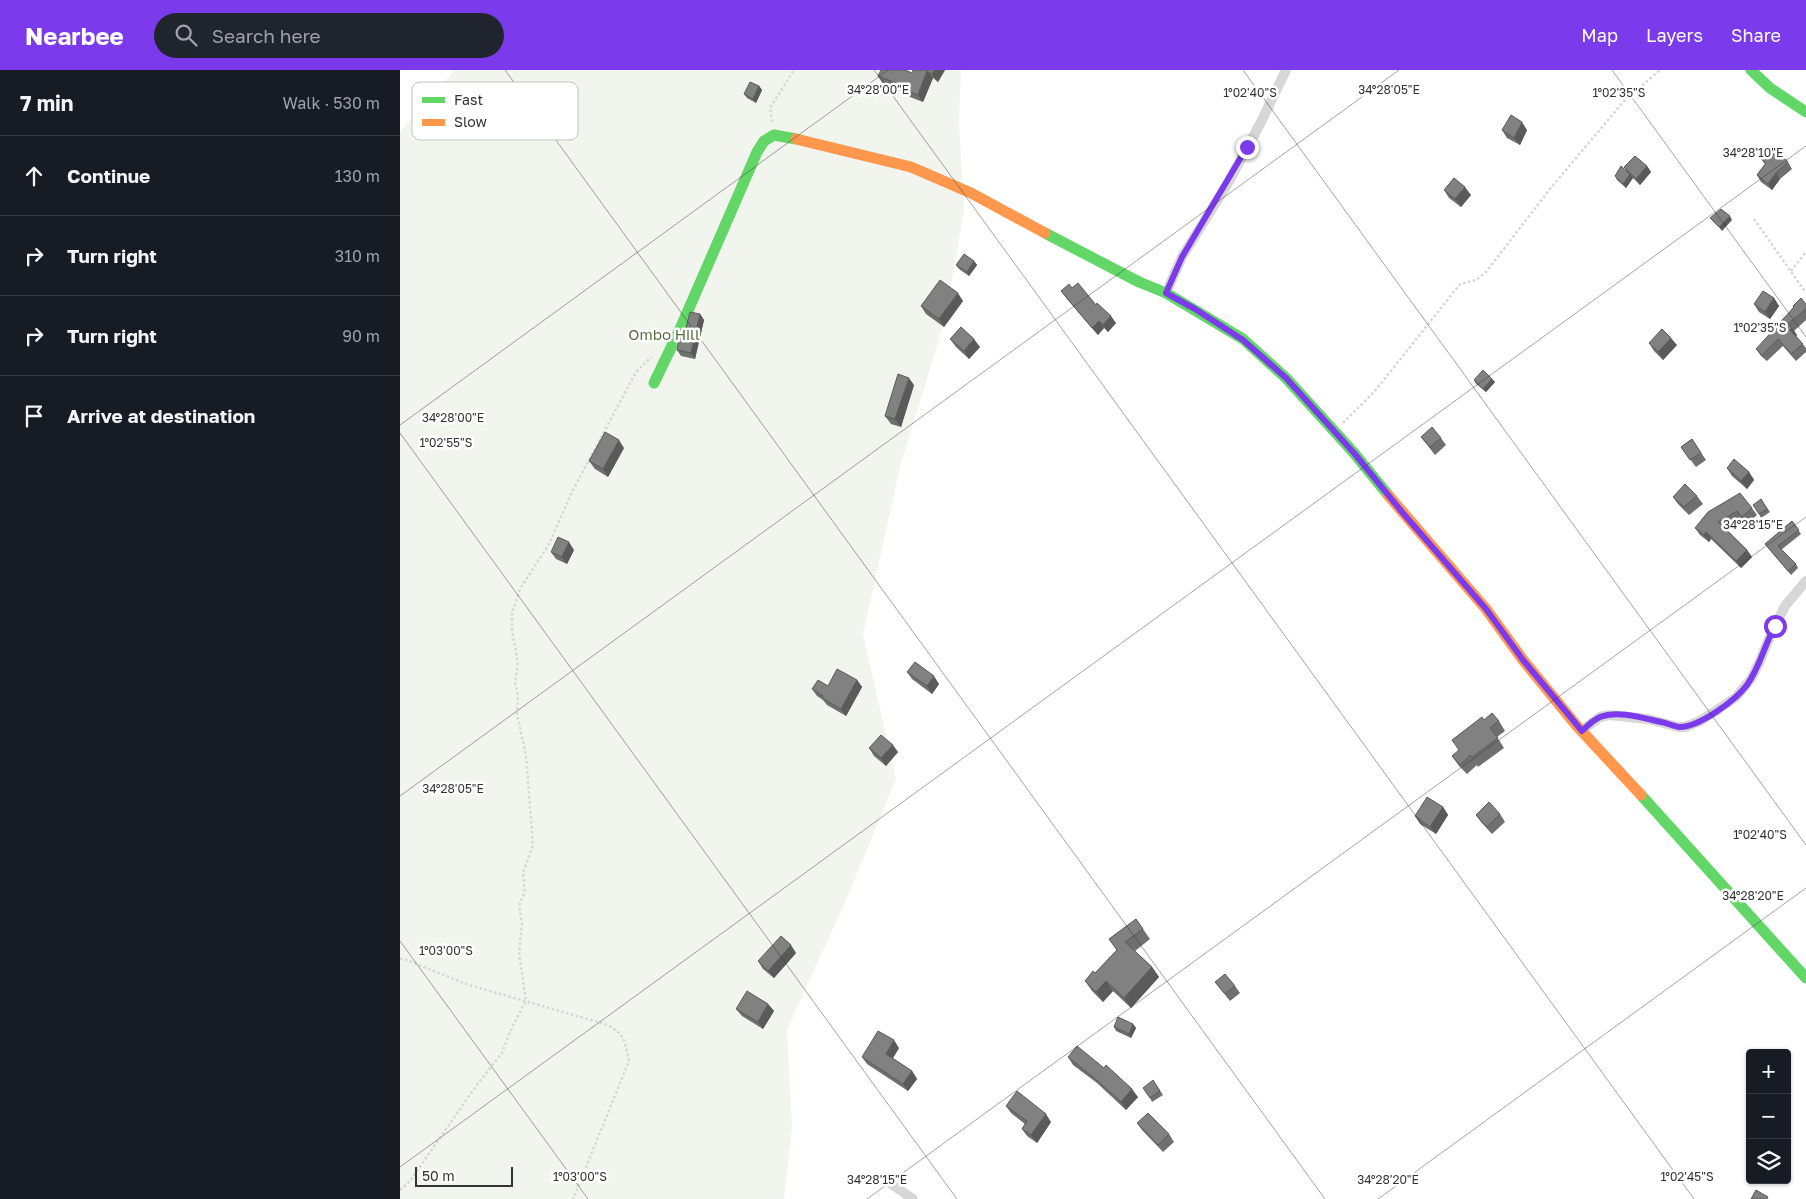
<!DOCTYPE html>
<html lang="en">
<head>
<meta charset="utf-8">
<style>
  :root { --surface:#171b24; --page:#20242c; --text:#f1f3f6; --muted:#9ea1a6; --line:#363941; --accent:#7c3aed }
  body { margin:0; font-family:"Golos Text",sans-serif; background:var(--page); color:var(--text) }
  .controls { position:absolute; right:15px; bottom:15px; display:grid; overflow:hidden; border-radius:5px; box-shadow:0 1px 4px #0004 }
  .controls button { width:45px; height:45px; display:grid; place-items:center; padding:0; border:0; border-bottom:1px solid var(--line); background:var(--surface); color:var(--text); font:25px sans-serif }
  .scale { position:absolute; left:15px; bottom:12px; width:98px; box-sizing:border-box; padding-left:5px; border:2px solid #333; border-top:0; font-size:14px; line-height:18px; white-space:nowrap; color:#333; -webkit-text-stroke:4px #fff; paint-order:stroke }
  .stop { position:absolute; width:15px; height:15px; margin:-11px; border:4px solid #7c3aed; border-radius:50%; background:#fff }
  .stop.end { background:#7c3aed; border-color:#fff; box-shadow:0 1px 5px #0008 }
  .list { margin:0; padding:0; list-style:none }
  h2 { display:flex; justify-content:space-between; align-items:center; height:65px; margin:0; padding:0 20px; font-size:21px }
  h2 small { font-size:16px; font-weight:400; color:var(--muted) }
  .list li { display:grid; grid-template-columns:32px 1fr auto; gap:15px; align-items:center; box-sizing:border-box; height:80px; padding:0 20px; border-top:1px solid var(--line) }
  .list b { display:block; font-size:19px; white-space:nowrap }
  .list em { font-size:16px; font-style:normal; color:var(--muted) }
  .icon { flex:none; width:28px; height:28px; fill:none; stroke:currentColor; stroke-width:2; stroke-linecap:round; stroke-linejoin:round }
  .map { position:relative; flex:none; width:1406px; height:1129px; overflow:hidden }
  header { display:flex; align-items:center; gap:30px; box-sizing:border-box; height:70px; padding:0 25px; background:var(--accent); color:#fff }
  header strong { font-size:24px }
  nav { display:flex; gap:28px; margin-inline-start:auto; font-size:18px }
  .search { width:350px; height:45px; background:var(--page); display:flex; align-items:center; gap:12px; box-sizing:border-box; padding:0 18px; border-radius:28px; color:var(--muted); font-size:19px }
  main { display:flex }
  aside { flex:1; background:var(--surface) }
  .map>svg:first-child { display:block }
  .green { fill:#f1f5ed }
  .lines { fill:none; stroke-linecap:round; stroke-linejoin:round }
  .path { stroke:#d6d6d6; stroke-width:2.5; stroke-dasharray:2.5 2.5; stroke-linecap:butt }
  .street { stroke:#d7d7d7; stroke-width:10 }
  .fast { stroke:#63d668; stroke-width:11 }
  .slow { stroke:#ff974d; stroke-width:11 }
  .wall { fill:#6f6f6f }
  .shaded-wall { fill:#5a5a5a }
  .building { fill:#818181; stroke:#5a5a5a }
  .route { stroke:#7c3aed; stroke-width:6 }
  .ticks { fill:none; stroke:#333; stroke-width:1; stroke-opacity:0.45 }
  .labels { text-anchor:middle; stroke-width:5; stroke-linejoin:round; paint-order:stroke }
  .park-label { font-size:15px; fill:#56703f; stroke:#fff }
  .key { fill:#fff; stroke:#c2c2c2; stroke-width:1 }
  .key-label { font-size:14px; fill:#333 }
  .ticks-label { font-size:12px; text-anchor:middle; fill:#333; stroke:#fff; stroke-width:5; stroke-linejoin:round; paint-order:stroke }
</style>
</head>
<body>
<header>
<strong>Nearbee</strong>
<div class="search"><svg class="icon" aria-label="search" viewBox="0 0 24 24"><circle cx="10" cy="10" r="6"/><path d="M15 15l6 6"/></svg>Search here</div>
<nav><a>Map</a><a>Layers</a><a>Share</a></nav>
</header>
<main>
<aside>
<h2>7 min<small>Walk · 530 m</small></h2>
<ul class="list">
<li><svg class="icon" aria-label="ahead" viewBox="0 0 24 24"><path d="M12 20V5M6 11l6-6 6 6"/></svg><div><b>Continue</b></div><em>130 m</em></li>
<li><svg class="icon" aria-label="right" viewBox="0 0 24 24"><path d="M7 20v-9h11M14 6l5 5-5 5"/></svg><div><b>Turn right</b></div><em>310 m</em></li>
<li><svg class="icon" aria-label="right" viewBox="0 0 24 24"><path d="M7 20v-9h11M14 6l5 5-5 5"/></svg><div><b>Turn right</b></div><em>90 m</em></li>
<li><svg class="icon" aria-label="arrive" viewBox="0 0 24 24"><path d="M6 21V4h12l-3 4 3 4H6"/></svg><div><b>Arrive at destination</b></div></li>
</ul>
</aside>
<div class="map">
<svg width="1406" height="1129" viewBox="0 0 1406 1129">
  <rect width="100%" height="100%" fill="#fff"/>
  <path class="green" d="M 55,0 L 561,0 L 559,51 L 564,140 L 545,250 L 500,397 L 463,564 L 496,709 L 449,823 L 387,960 L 392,1058 L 384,1129 L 0,1129 L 0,62 Z"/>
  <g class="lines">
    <path class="path" d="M 372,52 L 370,38 L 394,0
      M 1354,149 L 1406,223
      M 1391,201 L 1406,182
      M 943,353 L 975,321 L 1060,214 L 1076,210 L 1086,202 L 1150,119 L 1224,31 L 1260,0
      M 0,889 L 4,889 L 69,915 L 205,954 C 226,964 224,970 229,991 L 173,1129
      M 0,1120 L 10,1111 L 76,1016 L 102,983 L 110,962 L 126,930 L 119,884 L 122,854 L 119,835 L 125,822 L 123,803 L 133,775 L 126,686 L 117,644 L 118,626 L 115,612 L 118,593 L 112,561 L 112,543 L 120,519 L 149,474 L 172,422 L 236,302 L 250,288 L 252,288"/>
    <path class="street" d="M 766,223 L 782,187 L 828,113 L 861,52 L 886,0
      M 1181,661 L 1200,647 L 1209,645 L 1248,649 L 1278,657 L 1285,657 L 1300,651 L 1320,638 L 1336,627 L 1351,609 L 1360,591 L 1368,571 L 1385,536 L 1406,511
      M 490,1113 L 513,1129"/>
    <path class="fast" d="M 1351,0 L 1370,18 L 1406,42
      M 645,163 L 739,212 L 766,223 L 843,269 L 886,308 L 954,383 L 988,425
      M 254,313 L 280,259 L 357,82 L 364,71 L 374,65 L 396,69
      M 1241,725 L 1406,908"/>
    <path class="slow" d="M 396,69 L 511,97 L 571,123 L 645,163
      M 988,425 L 1086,539 L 1123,590 L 1176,655 L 1241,725"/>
  </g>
  <path class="wall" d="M 545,0 L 538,12 L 533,8 L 523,32 L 510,27 L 507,23 L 483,14 L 478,6 Z
    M 359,16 L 362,20 L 356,33 L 347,28 L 344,24 Z
    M 1102,60 L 1127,60 L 1120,75 L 1107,68 Z
    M 1360,88 L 1388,92 L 1392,99 L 1380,109 L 1372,120 L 1361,112 L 1357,105 L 1365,94 Z
    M 1247,96 L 1251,102 L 1240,115 L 1233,108 L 1226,118 L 1217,110 L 1215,106 L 1226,100 Z
    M 1044,120 L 1071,125 L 1061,137 L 1049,128 Z
    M 574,191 L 577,195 L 569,206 L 559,199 L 556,195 Z
    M 672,218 L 716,253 L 708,262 L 704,258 L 698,265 L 667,229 L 661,221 Z
    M 1374,228 L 1379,236 L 1370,249 L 1359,242 L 1354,234 Z
    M 563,231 L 544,257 L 526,244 L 521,236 Z
    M 1406,234 L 1406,250 L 1394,261 L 1397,265 L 1396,266 L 1406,278 L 1406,282 L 1396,291 L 1383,276 L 1367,291 L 1361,286 L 1356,279 Z
    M 300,244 L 304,250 L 295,289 L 281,286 L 277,280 L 285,262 Z
    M 550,269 L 580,277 L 569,289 L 556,277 Z
    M 1249,273 L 1277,275 L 1263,290 L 1254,281 Z
    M 1092,309 L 1095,312 L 1086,322 L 1076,314 L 1074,310 Z
    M 514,315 L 501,357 L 491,354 L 485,346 Z
    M 1021,367 L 1041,368 L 1046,375 L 1035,385 Z
    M 1292,369 L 1306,390 L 1296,397 L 1281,377 Z
    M 224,378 L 208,407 L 195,399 L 189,391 Z
    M 1327,398 L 1349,402 L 1354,410 L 1347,419 L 1332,406 Z
    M 1297,426 L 1303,434 L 1289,445 L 1278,434 L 1273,427 Z
    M 1361,429 L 1370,442 L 1361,448 L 1359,444 Z
    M 1352,438 L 1357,445 L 1347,454 L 1342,448 L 1325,458 L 1347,480 L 1352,487 L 1341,498 L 1311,469 L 1309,472 L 1300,465 L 1295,458 L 1308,442 Z
    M 1392,451 L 1401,464 L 1381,480 L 1396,494 L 1398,498 L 1391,505 L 1365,474 Z
    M 174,480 L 167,494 L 156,489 L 151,482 Z
    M 507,602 L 539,614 L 532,624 L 512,609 Z
    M 457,610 L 462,617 L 446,646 L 427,635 L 423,630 L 417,626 L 412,619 Z
    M 1084,650 L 1099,651 L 1105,661 L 1097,667 L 1104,678 L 1078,697 L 1077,695 L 1067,704 L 1059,696 L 1052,686 L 1059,680 Z
    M 469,678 L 498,682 L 486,696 L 474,686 Z
    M 1043,737 L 1048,745 L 1036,764 L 1020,754 L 1015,746 Z
    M 1100,744 L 1105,752 L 1092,764 L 1081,752 L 1076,745 Z
    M 736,849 L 750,869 L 735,881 L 752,897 L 759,907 L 731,938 L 713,921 L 703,932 L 692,921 L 685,911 L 695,903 L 717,880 L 709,869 Z
    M 396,883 L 374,908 L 363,899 L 358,891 Z
    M 815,912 L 835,916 L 840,923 L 830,931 Z
    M 368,934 L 374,941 L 363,959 L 342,946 L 336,939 Z
    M 733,954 L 736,958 L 731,968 L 716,961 L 714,957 Z
    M 499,978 L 493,988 L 512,1001 L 517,1009 L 508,1021 L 467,994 L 462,987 Z
    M 668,987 L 738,1027 L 726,1040 L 697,1013 L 673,995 Z
    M 753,1010 L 763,1025 L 752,1032 L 750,1028 Z
    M 606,1036 L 651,1052 L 637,1073 L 627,1066 L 622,1059 L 625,1054 L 611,1043 Z
    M 737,1053 L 769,1064 L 774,1072 L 763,1082 L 742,1060 Z"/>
  <path class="shaded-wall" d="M 535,0 L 545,0 L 538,12 L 532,4 Z
    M 527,1 L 533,8 L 523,32 L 518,25 Z
    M 359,16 L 362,20 L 356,33 L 353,29 Z
    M 1122,52 L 1127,60 L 1120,75 L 1114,68 Z
    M 1247,96 L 1251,102 L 1240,115 L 1236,109 Z
    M 1376,103 L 1380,109 L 1372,120 L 1368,114 Z
    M 1230,104 L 1233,108 L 1226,118 L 1223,114 Z
    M 1065,117 L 1071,125 L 1061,137 L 1055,129 Z
    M 1330,146 L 1332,150 L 1322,161 L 1319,157 Z
    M 574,191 L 577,195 L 569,206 L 567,202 Z
    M 558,223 L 563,231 L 544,257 L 539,249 Z
    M 1374,228 L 1379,236 L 1370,249 L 1365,242 Z
    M 300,244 L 304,250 L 295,289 L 291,283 Z
    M 711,246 L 716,253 L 708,262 L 703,255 Z
    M 699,251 L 704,258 L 698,265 L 692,258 Z
    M 1392,258 L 1397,265 L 1395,267 L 1390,260 Z
    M 1271,268 L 1277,275 L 1263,290 L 1258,282 Z
    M 574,269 L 580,277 L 569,289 L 564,281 Z
    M 509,308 L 514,315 L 501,357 L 495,349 Z
    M 1092,309 L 1095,312 L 1086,322 L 1083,319 Z
    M 219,370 L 224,378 L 208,407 L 203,399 Z
    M 1349,402 L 1354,410 L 1347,419 L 1341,411 Z
    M 1306,462 L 1311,469 L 1309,472 L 1304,465 Z
    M 169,472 L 174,480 L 167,494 L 162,487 Z
    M 1347,480 L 1352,487 L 1341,498 L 1336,491 Z
    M 534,606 L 539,614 L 532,624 L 527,616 Z
    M 457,610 L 462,617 L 446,646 L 441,639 Z
    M 493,675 L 498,682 L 486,696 L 481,688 Z
    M 1043,737 L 1048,745 L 1036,764 L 1030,757 Z
    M 391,875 L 396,883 L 374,908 L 368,901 Z
    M 752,897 L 759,907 L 731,938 L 724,928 Z
    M 706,911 L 713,921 L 703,932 L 696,922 Z
    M 368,934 L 374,941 L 363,959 L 358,952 Z
    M 733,954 L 736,958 L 731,968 L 729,964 Z
    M 494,970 L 499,978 L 491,991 L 486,984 Z
    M 512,1001 L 517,1009 L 508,1021 L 503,1014 Z
    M 732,1019 L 738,1027 L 726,1040 L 721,1032 Z
    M 646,1044 L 651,1052 L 637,1073 L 631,1065 Z"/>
  <path class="building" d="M 481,0 L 505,0 L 512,3 L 513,0 L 535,0 L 532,4 L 527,1 L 518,25 L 505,20 L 506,17 L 478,6 Z
    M 350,12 L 359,16 L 353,29 L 344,24 Z
    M 1111,45 L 1122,52 L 1114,68 L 1102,60 Z
    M 1373,76 L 1388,92 L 1376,103 L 1368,114 L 1357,105 L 1366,93 L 1360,88 Z
    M 1235,86 L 1247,96 L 1236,109 L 1224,97 Z
    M 1221,96 L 1230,104 L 1223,114 L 1215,106 Z
    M 1054,108 L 1065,117 L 1055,129 L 1044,120 Z
    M 1321,139 L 1330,146 L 1319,157 L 1310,148 Z
    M 564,184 L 574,191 L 567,202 L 556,195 Z
    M 540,210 L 558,223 L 539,249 L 521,236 Z
    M 678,213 L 696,235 L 697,233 L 711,246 L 703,255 L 699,251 L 692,258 L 661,221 L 669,214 L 672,218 Z
    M 1363,221 L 1374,228 L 1365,242 L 1354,234 Z
    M 1401,228 L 1406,234 L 1406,239 L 1388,254 L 1392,258 L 1390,260 L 1403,274 L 1391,284 L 1378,269 L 1362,285 L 1356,279 L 1394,237 L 1393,236 Z
    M 290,242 L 300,244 L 291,283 L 277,280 L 280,265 L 282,261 L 285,262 Z
    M 561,257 L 574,269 L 564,281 L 550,269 Z
    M 1262,259 L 1271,268 L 1258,282 L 1249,273 Z
    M 1083,300 L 1092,309 L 1083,319 L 1074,310 Z
    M 498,304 L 509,308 L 495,349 L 485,346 Z
    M 1032,357 L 1041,368 L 1030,377 L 1021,367 Z
    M 205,362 L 219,370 L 203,399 L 189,391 Z
    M 1292,369 L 1301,383 L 1290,390 L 1281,377 Z
    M 1334,389 L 1349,402 L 1341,411 L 1327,398 Z
    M 1285,414 L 1297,426 L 1284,437 L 1273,427 Z
    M 1340,423 L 1352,438 L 1342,447 L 1337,441 L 1318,452 L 1347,480 L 1336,491 L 1306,462 L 1304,465 L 1295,458 L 1308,442 Z
    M 1361,429 L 1367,439 L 1359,444 L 1353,435 Z
    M 1392,451 L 1399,460 L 1378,476 L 1396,494 L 1388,501 L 1365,474 Z
    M 158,467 L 169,472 L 162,487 L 151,482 Z
    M 515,592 L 534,606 L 527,616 L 507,602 Z
    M 437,599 L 457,610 L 441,639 L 422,628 L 423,626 L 412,619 L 418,610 L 428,616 Z
    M 1092,643 L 1099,651 L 1090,658 L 1098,668 L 1072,687 L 1070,685 L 1060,695 L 1052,686 L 1059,680 L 1052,670 L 1082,647 L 1084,650 Z
    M 481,665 L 493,675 L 481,688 L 469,678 Z
    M 1027,727 L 1043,737 L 1030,757 L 1015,746 Z
    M 1089,732 L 1100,744 L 1087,757 L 1076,745 Z
    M 736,849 L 743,859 L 725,872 L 752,897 L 724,928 L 706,911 L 696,922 L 685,911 L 693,901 L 695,903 L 717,880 L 709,869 Z
    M 381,866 L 391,875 L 368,901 L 358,891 Z
    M 825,904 L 835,916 L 825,924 L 815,912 Z
    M 347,921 L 368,934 L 358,952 L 336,939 Z
    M 718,947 L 733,954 L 729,964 L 714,957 Z
    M 478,961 L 494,970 L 486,984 L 512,1001 L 503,1014 L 462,987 Z
    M 677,976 L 704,998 L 706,995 L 732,1019 L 721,1032 L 692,1006 L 668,987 Z
    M 753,1010 L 760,1021 L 750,1028 L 743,1018 Z
    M 617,1021 L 646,1044 L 631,1065 L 622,1059 L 627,1051 L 606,1036 Z
    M 748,1043 L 769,1064 L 758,1075 L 737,1053 Z
    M 1356,1120 L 1368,1127 L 1367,1129 L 1351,1129 Z"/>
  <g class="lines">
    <path class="route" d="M 847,77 L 782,187 L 766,223 L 795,239 L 843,270 L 886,308 L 954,383 L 1002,442 L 1086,539 L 1123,590 L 1182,661 C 1187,656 1193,650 1200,647 C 1218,640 1243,648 1261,652 C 1267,653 1273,656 1279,657 C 1298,658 1336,630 1347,615 C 1360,597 1364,576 1375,556"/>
  </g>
  <path class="ticks" d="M 105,0 L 925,1129M 474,0 L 1294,1129M 843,0 L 1406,775M 1212,0 L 1406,267M 0,355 L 488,0M 0,363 L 557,1129M 0,726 L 999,0M 0,871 L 188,1129M 0,1097 L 1406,76M 467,1129 L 1406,447M 978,1129 L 1406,818"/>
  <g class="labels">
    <g class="park-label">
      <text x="264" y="270">Ombo Hill</text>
    </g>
  </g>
  <rect x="12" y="12" width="166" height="58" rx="8" class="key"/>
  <rect x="22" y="27" width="23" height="6" fill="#63d668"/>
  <rect x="22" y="49" width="23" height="7" fill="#ff974d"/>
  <g class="key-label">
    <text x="54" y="35">Fast</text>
    <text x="54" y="57">Slow</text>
  </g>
  <g class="ticks-label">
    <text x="478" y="24">34°28'00"E</text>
    <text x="989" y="24">34°28'05"E</text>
    <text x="850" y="27">1°02'40"S</text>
    <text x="1219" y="27">1°02'35"S</text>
    <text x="1353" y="87">34°28'10"E</text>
    <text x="1360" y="262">1°02'35"S</text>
    <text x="53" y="352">34°28'00"E</text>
    <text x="46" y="377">1°02'55"S</text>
    <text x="1353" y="459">34°28'15"E</text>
    <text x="53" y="723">34°28'05"E</text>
    <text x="1360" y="769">1°02'40"S</text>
    <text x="1353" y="830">34°28'20"E</text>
    <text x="46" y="885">1°03'00"S</text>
    <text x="180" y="1111">1°03'00"S</text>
    <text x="1287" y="1111">1°02'45"S</text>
    <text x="477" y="1114">34°28'15"E</text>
    <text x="988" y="1114">34°28'20"E</text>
  </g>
</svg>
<div class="controls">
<button>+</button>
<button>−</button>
<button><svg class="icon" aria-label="layers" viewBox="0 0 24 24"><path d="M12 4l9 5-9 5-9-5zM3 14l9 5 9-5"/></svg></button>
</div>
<div class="scale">50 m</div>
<div class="stop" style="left:1375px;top:556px"></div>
<div class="stop end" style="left:847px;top:77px"></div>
</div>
</main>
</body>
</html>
